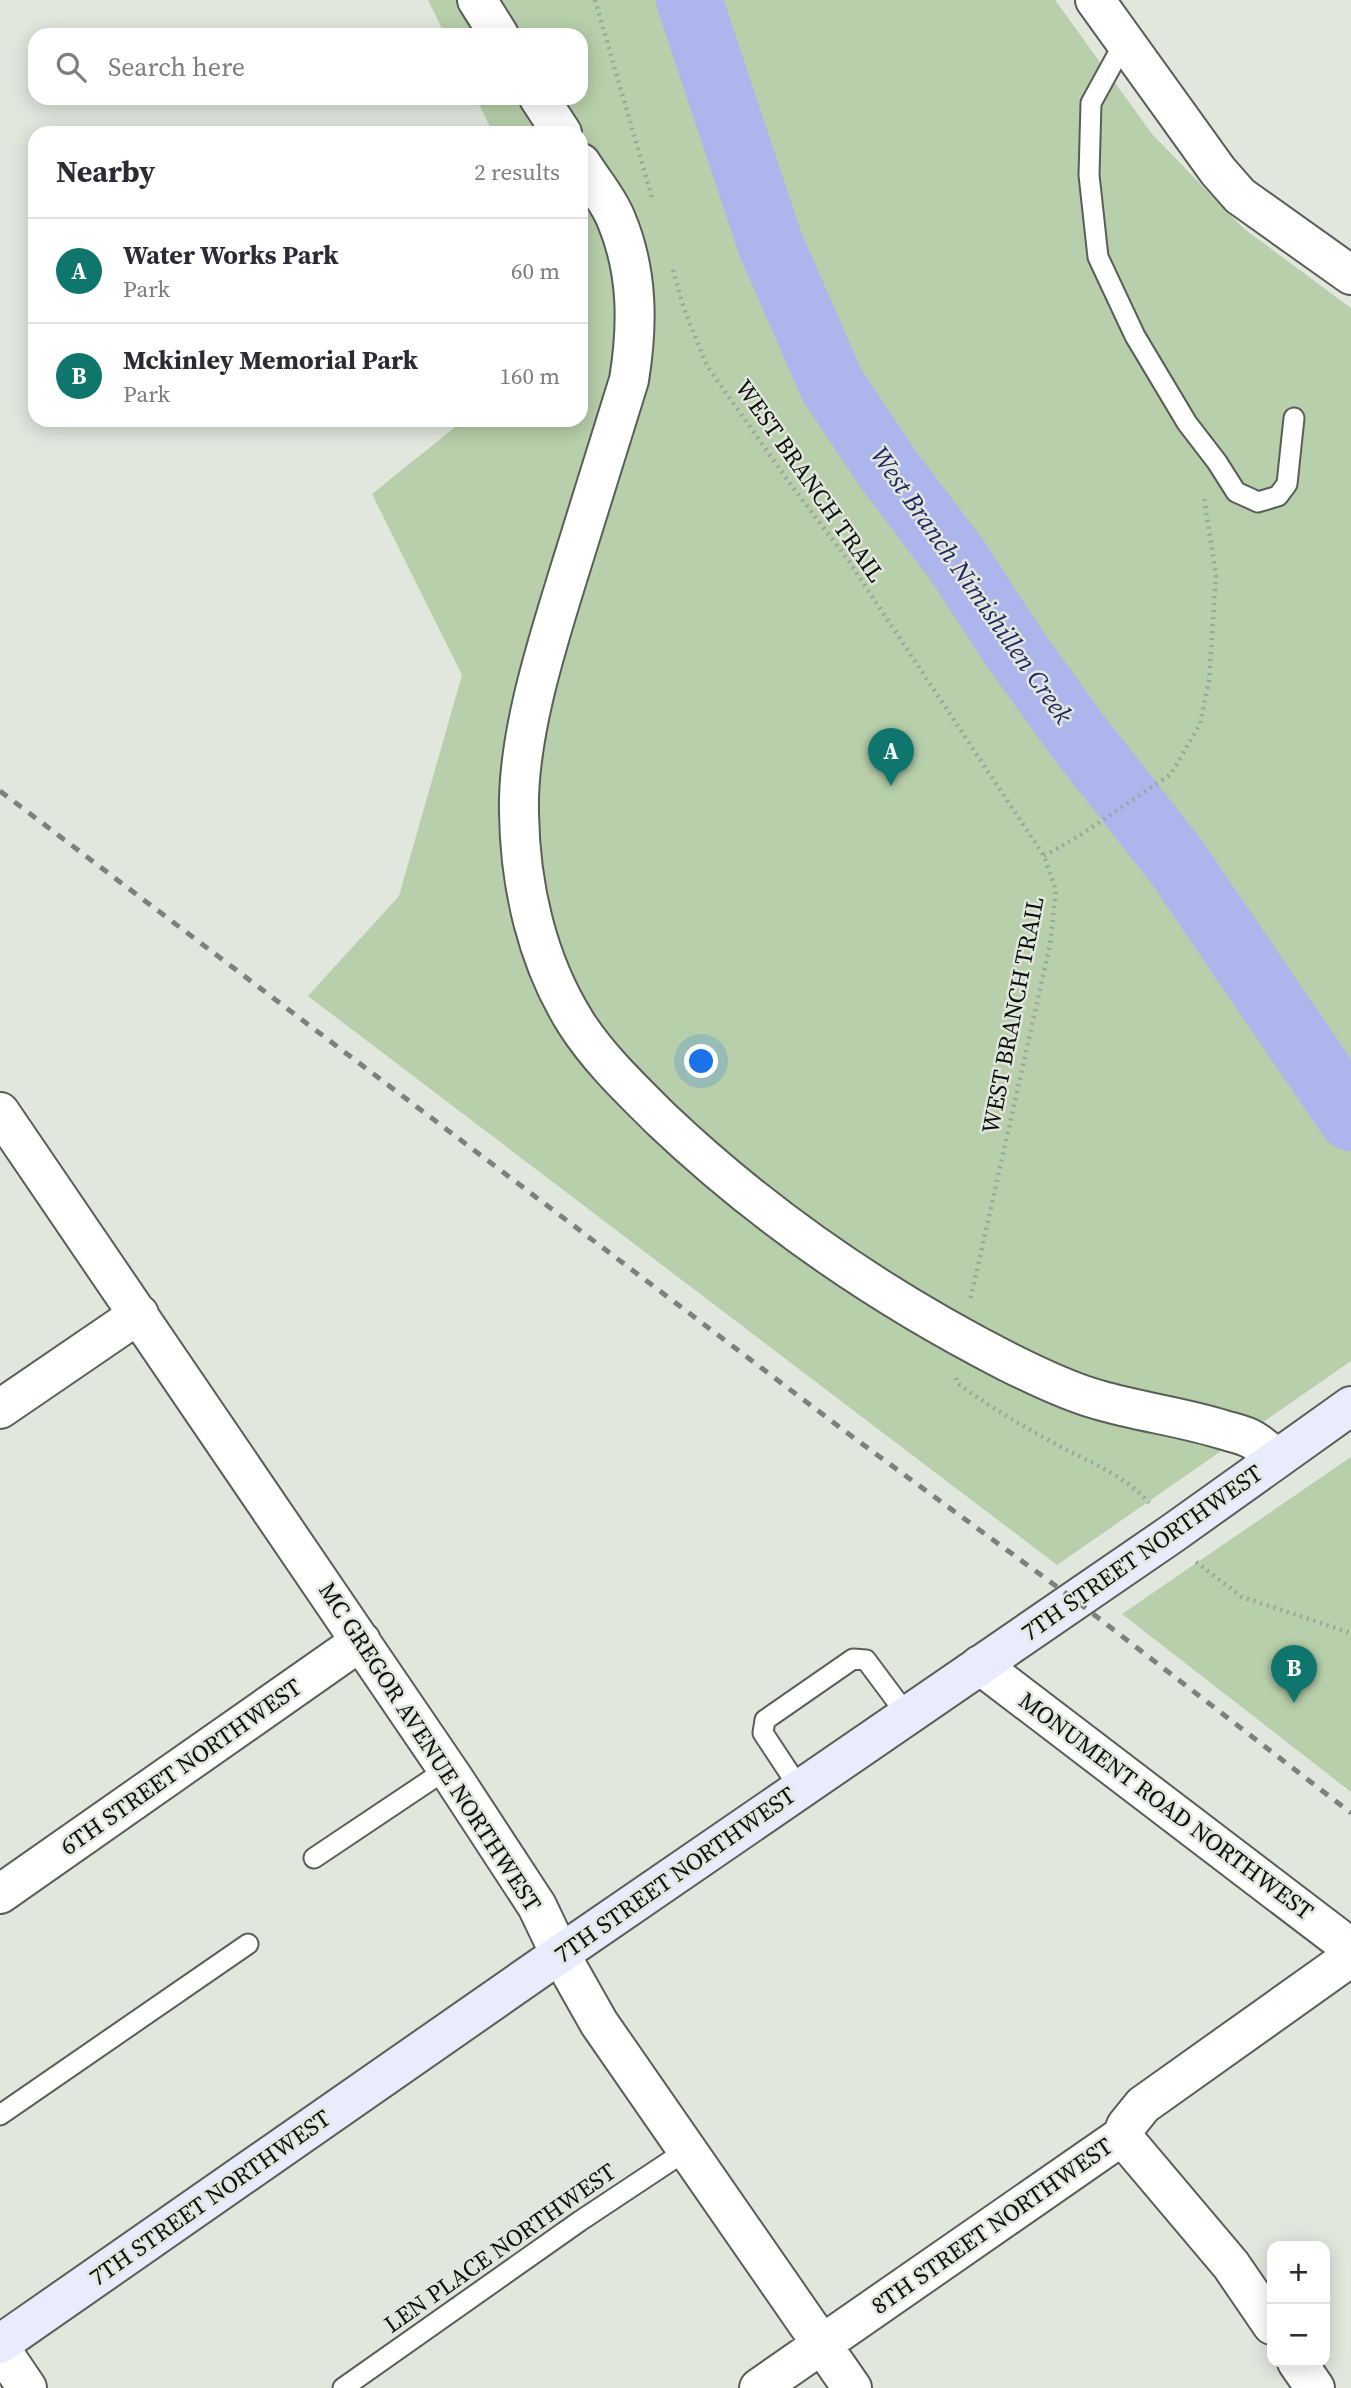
<!DOCTYPE html>
<html lang="en">
<head>
<meta charset="utf-8">
<style>
  :root { --surface:#fff; --page:#f7f7f7; --text:#2b2b33; --muted:#7c7c81; --line:#e1e1e2; --accent:#0f766e }
  body { margin:0; font-family:"Source Serif 4",serif; background:var(--page); color:var(--text) }
  .controls { position:absolute; right:21px; bottom:21px; display:grid; overflow:hidden; border-radius:14px; box-shadow:0 4px 18px #0003 }
  .controls button { width:63px; height:63px; display:grid; place-items:center; padding:0; border:0; border-bottom:2px solid var(--line); background:var(--surface); color:var(--text); font:35px sans-serif }
  .you { position:absolute; left:702px; top:1062px; width:24px; height:24px; margin:-18px; border:5px solid #fff; border-radius:50%; background:#1a73e8; box-shadow:0 0 0 10px #1a73e833 }
  .badge { display:grid; place-items:center; width:46px; height:46px; border-radius:50%; background:var(--accent); color:#fff; font-size:23px; font-weight:700 }
  .pin { position:absolute; translate:-50% -58px; filter:drop-shadow(0 2px 4px #0008) }
  .pin::after { content:''; position:absolute; top:37px; width:24px; height:21px; background:inherit; clip-path:polygon(0 0,100% 0,50% 100%) }
  .list { margin:0; padding:0; list-style:none }
  h2 { display:flex; justify-content:space-between; align-items:center; height:91px; margin:0; padding:0 28px; font-size:30px }
  h2 small { font-size:23px; font-weight:400; color:var(--muted) }
  .list li { display:grid; grid-template-columns:46px 1fr auto; gap:21px; align-items:center; box-sizing:border-box; height:105px; padding:0 28px; border-top:2px solid var(--line) }
  .list b { display:block; font-size:26px; white-space:nowrap }
  .list p { margin:0; font-size:23px; white-space:nowrap; color:var(--muted) }
  .list em { font-size:23px; font-style:normal; color:var(--muted) }
  .icon { flex:none; width:38px; height:38px; fill:none; stroke:currentColor; stroke-width:2; stroke-linecap:round; stroke-linejoin:round }
  .map { position:relative; flex:none; width:1351px; height:2388px; overflow:hidden }
  .search { position:absolute; background:var(--surface); box-shadow:0 4px 18px #0003; left:28px; top:28px; width:560px; height:77px; display:flex; align-items:center; gap:18px; box-sizing:border-box; padding:0 24px; border-radius:21px; color:var(--muted); font-size:26px }
  .panel { position:absolute; background:var(--surface); box-shadow:0 4px 18px #0003; left:28px; top:126px; width:560px; height:301px; border-radius:21px }
  .map>svg:first-child { display:block }
  .green { fill:#b7cfaa }
  .lines { fill:none; stroke-linecap:round; stroke-linejoin:round }
  .river { stroke:#acb6ec; stroke-width:66 }
  .lane-casing { stroke:#595e56; stroke-width:23 }
  .street-casing { stroke:#595e56; stroke-width:42 }
  .secondary-casing { stroke:#595e56; stroke-width:42 }
  .path { stroke:#9ea39b; stroke-width:4.5; stroke-dasharray:2 5; stroke-linecap:butt }
  .lane { stroke:#fff; stroke-width:19 }
  .street { stroke:#fff; stroke-width:38 }
  .secondary { stroke:#e9ecfd; stroke-width:38 }
  .rail { stroke:#7d817a; stroke-width:5; stroke-dasharray:9 9; stroke-linecap:butt }
  .labels { text-anchor:middle; stroke-width:5; stroke-linejoin:round; paint-order:stroke }
  .street-label { font-size:24px; fill:#0e100d; stroke:#e1e7dd }
  .water-label { font-size:26px; font-style:italic; fill:#242765; stroke:#e1e7dd }
</style>
</head>
<body>
<div class="map">
<svg width="1351" height="2388" viewBox="0 0 1351 2388">
  <rect width="100%" height="100%" fill="#e1e7dd"/>
  <path class="green" d="M 428,0 L 1055,0 L 1152,134 L 1243,228 L 1351,308 L 1351,1361 L 1057,1565 L 308,996 L 399,896 L 462,675 L 372,494 L 464,420 L 581,420 L 581,327 L 585,323 L 581,315 L 581,133 L 493,133 L 476,98 L 581,98 L 581,35 L 445,35 Z
    M 1351,1457 L 1351,1792 L 1122,1614 Z"/>
  <g class="lines">
    <path class="river" d="M 689,0 L 770,243 L 832,385 L 888,469 L 957,560 L 1015,649 L 1077,735 L 1176,861 L 1351,1118"/>
    <defs>
      <path id="lane" d="M 1125,41 L 1091,103 L 1089,175 L 1098,257 L 1135,336 L 1187,423 L 1217,462 L 1236,492 L 1258,502 L 1278,496 L 1287,484 L 1294,418
        M 800,1789 L 763,1733 L 765,1720 L 853,1659 L 866,1660 L 907,1715
        M 314,1858 L 447,1769
        M 0,2115 L 248,1944
        M 343,2388 L 580,2221 L 687,2150"/>
      <path id="street" d="M 477,0 L 499,35
        M 1095,0 L 1218,171 L 1240,196 L 1351,275
        M 539,98 L 562,133
        M 581,163 C 592,181 608,199 616,219 C 638,271 638,325 629,380 C 609,446 588,511 568,576 C 546,647 517,738 519,813 C 520,886 537,961 576,1023 C 599,1059 631,1089 661,1119 C 763,1216 883,1298 1008,1362 C 1034,1375 1072,1393 1099,1400 C 1140,1412 1183,1417 1224,1430 C 1234,1433 1245,1435 1253,1440 C 1261,1445 1269,1452 1277,1458
        M 0,1112 L 454,1779 L 537,1906 L 560,1954 L 599,2023 L 852,2388
        M 0,1409 L 139,1314
        M 980,1665 L 1351,1948
        M 0,1894 L 361,1641
        M 1122,2136 L 1231,2265 L 1272,2325
        M 0,2348 L 27,2388
        M 1297,2362 L 1315,2388
        M 759,2388 L 1122,2136 L 1126,2126 L 1143,2105 L 1351,1957"/>
      <path id="secondary" d="M 0,2344 L 560,1954 L 1173,1533 L 1351,1406"/>
    </defs>
    <use href="#lane" class="lane-casing"/>
    <use href="#street" class="street-casing"/>
    <use href="#secondary" class="secondary-casing"/>
    <path class="path" d="M 595,0 L 653,201
      M 673,270 L 684,309 L 707,366 L 791,485 L 848,560 L 1044,856 L 1056,890 L 1050,945 L 970,1301
      M 1044,856 L 1079,836 L 1171,774 L 1200,724 L 1209,680 L 1216,576 L 1204,497
      M 956,1378 L 957,1383 C 991,1408 1026,1428 1063,1448 C 1092,1463 1128,1478 1149,1503
      M 1196,1562 L 1242,1597 L 1351,1633"/>
    <use href="#lane" class="lane"/>
    <use href="#street" class="street"/>
    <use href="#secondary" class="secondary"/>
    <path class="rail" d="M 0,791 L 846,1432 L 1075,1600 L 1351,1813"/>
  </g>
  <g class="labels">
    <g class="street-label">
      <text transform="translate(810 481) rotate(55)" y="8">WEST BRANCH TRAIL</text>
      <text transform="translate(1013 1015) rotate(-79)" y="8">WEST BRANCH TRAIL</text>
      <text transform="translate(1142 1553) rotate(-35)" y="8">7TH STREET NORTHWEST</text>
      <text transform="translate(430 1747) rotate(57)" y="8">MC GREGOR AVENUE NORTHWEST</text>
      <text transform="translate(181 1767) rotate(-35)" y="8">6TH STREET NORTHWEST</text>
      <text transform="translate(1166 1806) rotate(37)" y="8">MONUMENT ROAD NORTHWEST</text>
      <text transform="translate(675 1875) rotate(-35)" y="8">7TH STREET NORTHWEST</text>
      <text transform="translate(210 2198) rotate(-35)" y="8">7TH STREET NORTHWEST</text>
      <text transform="translate(992 2226) rotate(-35)" y="8">8TH STREET NORTHWEST</text>
      <text transform="translate(500 2248) rotate(-35)" y="8">LEN PLACE NORTHWEST</text>
    </g>
    <g class="water-label">
      <text transform="translate(972 585) rotate(55)" y="9">West Branch Nimishillen Creek</text>
    </g>
  </g>
</svg>
<div class="controls">
<button>+</button>
<button>−</button>
</div>
<div class="you"></div>
<div class="pin badge" style="left:891px;top:786px">A</div>
<div class="pin badge" style="left:1294px;top:1703px">B</div>
<div class="search"><svg class="icon" aria-label="search" viewBox="0 0 24 24"><circle cx="10" cy="10" r="6"/><path d="M15 15l6 6"/></svg>Search here</div>
<section class="panel">
<h2>Nearby<small>2 results</small></h2>
<ul class="list">
<li><span class="badge">A</span><div><b>Water Works Park</b><p>Park</p></div><em>60 m</em></li>
<li><span class="badge">B</span><div><b>Mckinley Memorial Park</b><p>Park</p></div><em>160 m</em></li>
</ul>
</section>
</div>
</body>
</html>
